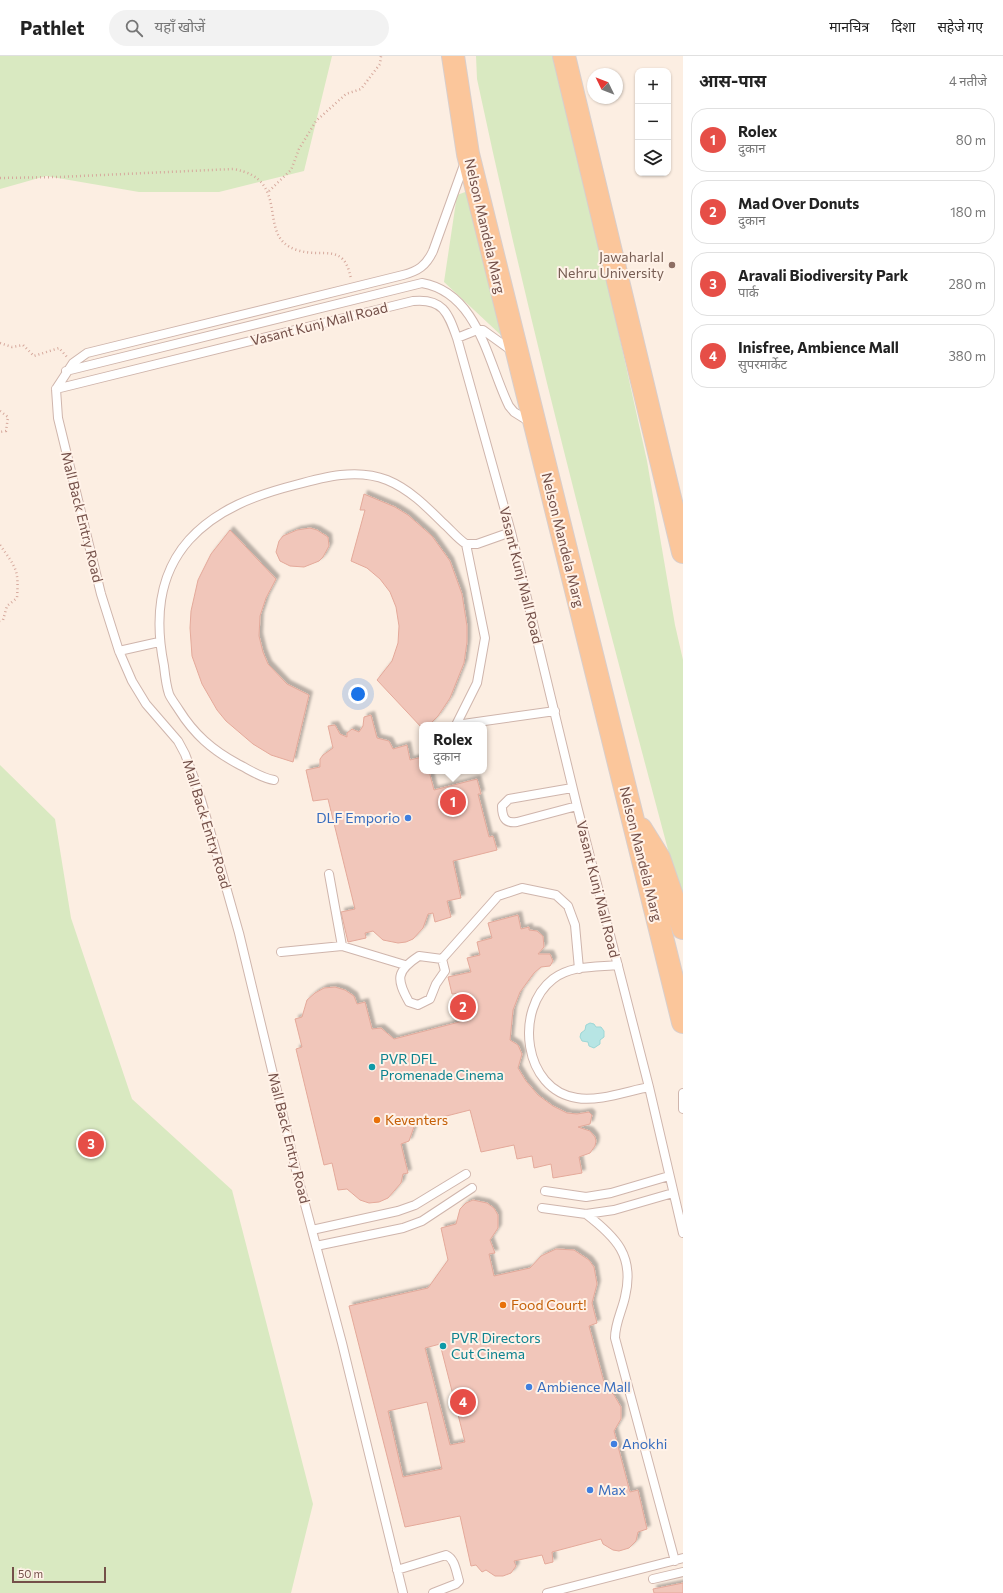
<!DOCTYPE html>
<html lang="hi">
<head>
<meta charset="utf-8">
<style>
  :root { --surface:#fff; --page:#f2f2f2; --text:#222; --muted:#767676; --line:#e0e0e0; --accent:#e64e47 }
  body { margin:0; font-family:Commissioner,"Noto Sans Devanagari",sans-serif; background:var(--page); color:var(--text) }
  .controls { position:absolute; right:12px; top:12px; display:grid; overflow:hidden; border-radius:8px; box-shadow:0 1px 3px #0004 }
  .controls button { width:36px; height:36px; display:grid; place-items:center; padding:0; border:0; border-bottom:1px solid var(--line); background:var(--surface); color:var(--text); font:20px sans-serif }
  .compass { position:absolute; left:587px; top:12px; width:36px; height:36px; border-radius:50%; background:var(--surface); box-shadow:0 1px 3px #0004; rotate:313deg }
  .scale { position:absolute; left:12px; bottom:10px; width:94px; box-sizing:border-box; padding-left:4px; border:2px solid #745049; border-top:0; font-size:11px; line-height:14px; white-space:nowrap; color:#745049; -webkit-text-stroke:3px #fff2e8; paint-order:stroke }
  .you { position:absolute; left:358px; top:638px; width:14px; height:14px; margin:-10px; border:3px solid #fff; border-radius:50%; background:#1a73e8; box-shadow:0 0 0 6px #1a73e833 }
  .badge { display:grid; place-items:center; width:26px; height:26px; border-radius:50%; background:var(--accent); color:#fff; font-size:13px; font-weight:700 }
  .pin { position:absolute; translate:-50% -50%; border:2px solid #fff; box-shadow:0 1px 4px #0006 }
  .popup { position:absolute; left:419px; top:666px; width:68px; height:52px; box-sizing:border-box; display:grid; place-content:center; border-radius:8px; background:var(--surface); filter:drop-shadow(0 1px 3px #0005); font-size:13px; white-space:nowrap; color:var(--muted) }
  .popup b { font-size:15px; color:var(--text) }
  .popup::after { content:''; position:absolute; left:50%; top:100%; margin-left:-8px; border:8px solid transparent; border-top-color:var(--surface) }
  .list { margin:0; padding:0; list-style:none }
  h2 { display:flex; justify-content:space-between; align-items:center; height:52px; margin:0; padding:0 16px; font-size:17px }
  h2 small { font-size:13px; font-weight:400; color:var(--muted) }
  .list li { display:grid; grid-template-columns:26px 1fr auto; gap:12px; align-items:center; box-sizing:border-box; height:64px; margin:0 8px 8px; padding:0 8px; border:1px solid var(--line); border-radius:16px }
  .list b { display:block; font-size:15px; white-space:nowrap }
  .list p { margin:0; font-size:13px; white-space:nowrap; color:var(--muted) }
  .list em { font-size:13px; font-style:normal; color:var(--muted) }
  .icon { flex:none; width:22px; height:22px; fill:none; stroke:currentColor; stroke-width:2; stroke-linecap:round; stroke-linejoin:round }
  .map { position:relative; flex:none; width:683px; height:1537px; overflow:hidden }
  header { display:flex; align-items:center; gap:24px; box-sizing:border-box; height:56px; padding:0 20px; background:var(--surface); border-bottom:1px solid var(--line) }
  header strong { font-size:19px }
  nav { display:flex; gap:22px; margin-inline-start:auto; font-size:14px }
  .search { width:280px; height:36px; background:var(--page); display:flex; align-items:center; gap:10px; box-sizing:border-box; padding:0 14px; border-radius:22px; color:var(--muted); font-size:15px }
  main { display:flex }
  aside { flex:1; background:var(--surface) }
  .map>svg:first-child { display:block }
  .green { fill:#d9e9c1 }
  .water { fill:#b7e5e4; stroke:#9dd7d6 }
  .building { fill:#f1c6ba; stroke:#e4a99a; fill-rule:evenodd; filter:url(#shadow) }
  .lines { fill:none; stroke-linecap:round; stroke-linejoin:round }
  .service-casing { stroke:#cfb5ac; stroke-width:10 }
  .primary-casing { stroke:#d8cecc; stroke-width:24 }
  .path { stroke:#d6a99d; stroke-width:2.5; stroke-dasharray:1 3; stroke-linecap:butt }
  .service { stroke:#fff; stroke-width:8 }
  .primary { stroke:#fbc69b; stroke-width:22 }
  .education-dot { fill:#8d6e63; stroke:#fff2e8; stroke-width:1.5 }
  .shop-dot { fill:#3f7fe0; stroke:#fff2e8; stroke-width:1.5 }
  .culture-dot { fill:#0f9aa8; stroke:#fff2e8; stroke-width:1.5 }
  .food-dot { fill:#e8710a; stroke:#fff2e8; stroke-width:1.5 }
  .labels { text-anchor:middle; stroke-width:4; stroke-linejoin:round; paint-order:stroke }
  .street-label { font-size:14px; fill:#745049; stroke:#fff2e8 }
  .education-label { font-size:14px; fill:#785e54; stroke:#fff2e8; text-anchor:end }
  .shop-label { font-size:14px; fill:#366cbe; stroke:#fff2e8; text-anchor:start }
  .culture-label { font-size:14px; fill:#0d838f; stroke:#fff2e8; text-anchor:start }
  .food-label { font-size:14px; fill:#c56008; stroke:#fff2e8; text-anchor:start }
</style>
</head>
<body>
<header>
<strong>Pathlet</strong>
<div class="search"><svg class="icon" aria-label="search" viewBox="0 0 24 24"><circle cx="10" cy="10" r="6"/><path d="M15 15l6 6"/></svg>यहाँ खोजें</div>
<nav><a>मानचित्र</a><a>दिशा</a><a>सहेजे गए</a></nav>
</header>
<main>
<div class="map">
<svg width="683" height="1537" viewBox="0 0 683 1537">
  <defs>
    <filter id="shadow"><feDropShadow dx="3.5" dy="-3.5" stdDeviation="1" flood-color="#0004"/></filter>
  </defs>
  <rect width="100%" height="100%" fill="#fceee2"/>
  <path class="green" d="M 0,0 L 332,0 L 304,115 L 219,136 L 139,136 L 46,120 L 0,133 Z
    M 476,0 L 553,0 L 592,157 L 647,405 L 675,569 L 683,604 L 683,850 C 610,576 536,301 477,23 Z
    M 468,135 L 504,282 L 444,226 L 457,139 Z
    M 0,709 L 55,763 L 71,862 L 132,1043 L 232,1134 L 313,1448 L 291,1537 L 0,1537 Z"/>
  <path class="water" d="M 590,967 L 594,968 L 596,971 L 601,971 L 604,975 L 604,981 L 600,984 L 600,988 L 594,992 L 589,990 L 588,986 L 582,985 L 580,981 L 581,977 L 585,974 L 586,969 Z"/>
  <path class="building" d="M 364,438 L 395,451 L 408,459 L 432,480 L 450,505 L 462,538 L 467,570 L 467,586 L 464,607 L 450,642 L 438,660 L 429,669 L 422,669 L 422,672 L 377,624 L 392,605 L 398,587 L 399,570 L 396,551 L 390,536 L 380,523 L 367,512 L 351,505 L 365,454 L 360,454 Z
    M 310,472 L 317,474 L 328,481 L 329,490 L 323,501 L 319,505 L 304,511 L 290,510 L 280,505 L 276,496 L 279,485 L 283,480 L 297,474 Z
    M 230,474 L 276,523 L 266,542 L 260,560 L 259,580 L 263,596 L 268,608 L 287,628 L 309,639 L 293,706 L 271,699 L 253,688 L 226,665 L 217,654 L 202,628 L 192,600 L 190,572 L 191,555 L 198,524 L 211,498 Z
    M 371,659 L 377,682 L 389,685 L 393,693 L 407,689 L 410,704 L 422,701 L 422,715 L 429,715 L 434,734 L 477,723 L 481,738 L 478,738 L 489,781 L 493,780 L 497,794 L 453,805 L 461,842 L 447,845 L 451,861 L 435,866 L 433,857 L 428,858 L 423,872 L 413,883 L 406,886 L 398,887 L 383,884 L 373,875 L 365,877 L 366,882 L 348,886 L 341,856 L 355,853 L 328,743 L 313,745 L 306,714 L 320,711 L 320,703 L 323,699 L 333,692 L 328,670 L 335,669 L 340,678 L 347,681 L 347,677 L 352,673 L 359,676 L 363,670 L 364,661 Z
    M 518,859 L 521,873 L 529,871 L 529,874 L 537,875 L 543,880 L 544,891 L 538,898 L 550,898 L 553,905 L 550,910 L 541,911 L 534,917 L 520,936 L 513,954 L 510,984 L 518,989 L 522,998 L 518,1012 L 526,1025 L 538,1039 L 553,1050 L 567,1057 L 577,1058 L 589,1056 L 592,1059 L 590,1068 L 578,1071 L 590,1075 L 595,1081 L 596,1085 L 595,1090 L 590,1097 L 579,1101 L 582,1117 L 553,1122 L 551,1108 L 534,1112 L 532,1100 L 517,1103 L 514,1089 L 481,1096 L 470,1054 L 415,1068 L 409,1085 L 401,1088 L 408,1117 L 403,1118 L 401,1127 L 388,1142 L 379,1146 L 369,1147 L 360,1144 L 347,1133 L 338,1134 L 332,1107 L 324,1109 L 296,993 L 302,991 L 295,963 L 302,961 L 307,944 L 315,937 L 324,932 L 335,931 L 345,934 L 354,940 L 357,948 L 365,946 L 372,973 L 381,972 L 394,983 L 467,964 L 461,937 L 452,938 L 448,921 L 471,916 L 467,902 L 480,899 L 477,886 L 492,882 L 488,867 Z
    M 473,1144 L 487,1147 L 494,1152 L 498,1159 L 498,1172 L 490,1184 L 495,1197 L 489,1198 L 494,1220 L 530,1212 L 541,1200 L 556,1193 L 574,1194 L 589,1204 L 594,1211 L 597,1228 L 592,1247 L 597,1267 L 589,1270 L 605,1330 L 614,1339 L 621,1351 L 621,1363 L 614,1375 L 630,1436 L 638,1434 L 647,1473 L 638,1476 L 636,1485 L 629,1492 L 619,1495 L 613,1494 L 603,1488 L 601,1483 L 552,1496 L 553,1506 L 545,1508 L 542,1499 L 514,1505 L 516,1510 L 511,1517 L 503,1520 L 495,1520 L 486,1514 L 482,1516 L 476,1509 L 471,1510 L 460,1460 L 405,1471 L 349,1250 L 428,1232 L 448,1204 L 441,1172 L 456,1168 L 460,1153 L 466,1147 ZM 440,1288 L 465,1386 L 450,1389 L 425,1292 ZM 427,1346 L 442,1413 L 403,1421 L 388,1355 Z
    M 683,1527 L 683,1537 L 654,1537 L 653,1533 Z"/>
  <g class="lines">
    <defs>
      <path id="service" d="M 457,282 L 477,274 L 483,274 L 512,295
        M 66,315 L 422,227 C 479,237 488,308 509,350 L 514,356 L 530,366
        M 56,333 L 413,245 C 443,242 448,257 457,282 L 511,476 L 577,750 L 649,1031 L 683,1177
        M 56,333 L 58,362 L 101,538 L 119,595 L 132,625 L 146,648 L 178,685 L 185,698 L 197,730 L 213,785 L 239,877 L 298,1122 L 342,1287 L 403,1537
        M 56,333 L 73,307 L 87,297 L 403,219 C 418,215 426,210 433,195 L 465,106
        M 119,595 L 159,586
        M 456,669 L 477,627 L 485,582 L 466,488
        M 456,669 L 555,655
        M 274,724 C 261,722 250,714 238,708 C 212,694 194,678 179,654 C 176,649 171,643 169,638 C 166,629 165,619 164,610 C 155,565 157,520 189,484 C 217,453 256,439 295,429 C 324,421 357,412 387,424 C 409,433 426,450 443,467 C 451,474 458,483 466,488 L 477,488 L 511,476
        M 572,732 L 509,743 L 502,750 C 502,761 505,768 517,766 L 577,750
        M 329,818 L 342,890
        M 281,896 L 342,890 L 405,909
        M 419,900 L 442,903 L 445,915 L 436,928 L 430,943 L 418,949 L 409,946 C 396,923 396,915 419,900 Z
        M 442,903 L 498,840 L 522,832 L 556,839 L 568,850 L 575,869 L 579,913
        M 618,909 C 596,911 571,909 553,923 C 514,953 523,1034 577,1042 C 597,1046 628,1035 649,1031
        M 683,1037 L 683,1053
        M 545,1135 L 586,1141 L 611,1137 L 669,1120
        M 542,1152 L 586,1158 L 614,1154 L 673,1137
        M 586,1158 C 616,1181 635,1200 625,1241 C 622,1255 615,1267 615,1282 L 675,1505
        M 312,1174 L 398,1155 L 415,1149 L 466,1118
        M 316,1190 L 403,1172 L 422,1165 L 472,1132
        M 397,1514 L 446,1499 C 455,1503 456,1515 459,1525 L 456,1528 L 433,1537
        M 653,1523 L 683,1516
        M 547,1537 L 683,1502"/>
      <path id="primary" d="M 453,0 L 468,98 L 683,966
        M 564,0 L 683,496
        M 641,773 L 659,802 L 683,872"/>
    </defs>
    <use href="#service" class="service-casing"/>
    <use href="#primary" class="primary-casing"/>
    <path class="path" d="M 0,122 L 59,121 L 233,113 C 294,123 254,181 297,194 C 323,203 344,185 351,223
      M 269,135 L 291,114 L 299,93 L 316,65 L 346,38 L 361,33 L 380,8 L 381,0
      M 0,287 L 12,291 L 23,289 L 34,300 L 59,292 L 67,301
      M 0,355 L 8,361 L 6,375 L 0,376
      M 0,489 C 16,512 19,513 17,542 L 7,550 L 3,564 L 0,565"/>
    <use href="#service" class="service"/>
    <use href="#primary" class="primary"/>
  </g>
  <circle class="education-dot" cx="672" cy="209" r="4"/>
  <g class="shop-dot">
    <circle cx="408" cy="762" r="4"/>
    <circle cx="529" cy="1331" r="4"/>
    <circle cx="614" cy="1388" r="4"/>
    <circle cx="590" cy="1434" r="4"/>
  </g>
  <g class="culture-dot">
    <circle cx="372" cy="1011" r="4"/>
    <circle cx="443" cy="1290" r="4"/>
  </g>
  <g class="food-dot">
    <circle cx="377" cy="1064" r="4"/>
    <circle cx="503" cy="1249" r="4"/>
  </g>
  <g class="labels">
    <g class="street-label">
      <text transform="translate(485 170) rotate(77)" y="5">Nelson Mandela Marg</text>
      <text transform="translate(319 268) rotate(-14)" y="5">Vasant Kunj Mall Road</text>
      <text transform="translate(82 461) rotate(76)" y="5">Mall Back Entry Road</text>
      <text transform="translate(563 484) rotate(76)" y="5">Nelson Mandela Marg</text>
      <text transform="translate(521 519) rotate(76)" y="5">Vasant Kunj Mall Road</text>
      <text transform="translate(207 768) rotate(73)" y="5">Mall Back Entry Road</text>
      <text transform="translate(641 798) rotate(76)" y="5">Nelson Mandela Marg</text>
      <text transform="translate(598 833) rotate(76)" y="5">Vasant Kunj Mall Road</text>
      <text transform="translate(289 1082) rotate(76)" y="5">Mall Back Entry Road</text>
    </g>
    <g class="education-label">
      <text x="664" y="206">Jawaharlal<tspan x="664" dy="16">Nehru University</tspan></text>
    </g>
    <g class="shop-label">
      <text x="400" y="767" text-anchor="end">DLF Emporio</text>
      <text x="537" y="1336">Ambience Mall</text>
      <text x="622" y="1393">Anokhi</text>
      <text x="598" y="1439">Max</text>
    </g>
    <g class="culture-label">
      <text x="380" y="1008">PVR DFL<tspan x="380" dy="16">Promenade Cinema</tspan></text>
      <text x="451" y="1287">PVR Directors<tspan x="451" dy="16">Cut Cinema</tspan></text>
    </g>
    <g class="food-label">
      <text x="385" y="1069">Keventers</text>
      <text x="511" y="1254">Food Court!</text>
    </g>
  </g>
</svg>
<div class="controls">
<button>+</button>
<button>−</button>
<button><svg class="icon" aria-label="layers" viewBox="0 0 24 24"><path d="M12 4l9 5-9 5-9-5zM3 14l9 5 9-5"/></svg></button>
</div>
<svg class="compass" viewBox="-18 -18 36 36"><path d="M0-13l5 13h-10z" fill="#e53935"/><path d="M0 13l5-13h-10z" fill="#767676"/></svg>
<div class="scale">50 m</div>
<div class="you"></div>
<div class="pin badge" style="left:453px;top:746px">1</div>
<div class="popup"><b>Rolex</b>दुकान</div>
<div class="pin badge" style="left:463px;top:951px">2</div>
<div class="pin badge" style="left:91px;top:1088px">3</div>
<div class="pin badge" style="left:463px;top:1346px">4</div>
</div>
<aside>
<h2>आस-पास<small>4 नतीजे</small></h2>
<ul class="list">
<li><span class="badge">1</span><div><b>Rolex</b><p>दुकान</p></div><em>80 m</em></li>
<li><span class="badge">2</span><div><b>Mad Over Donuts</b><p>दुकान</p></div><em>180 m</em></li>
<li><span class="badge">3</span><div><b>Aravali Biodiversity Park</b><p>पार्क</p></div><em>280 m</em></li>
<li><span class="badge">4</span><div><b>Inisfree, Ambience Mall</b><p>सुपरमार्केट</p></div><em>380 m</em></li>
</ul>
</aside>
</main>
</body>
</html>
